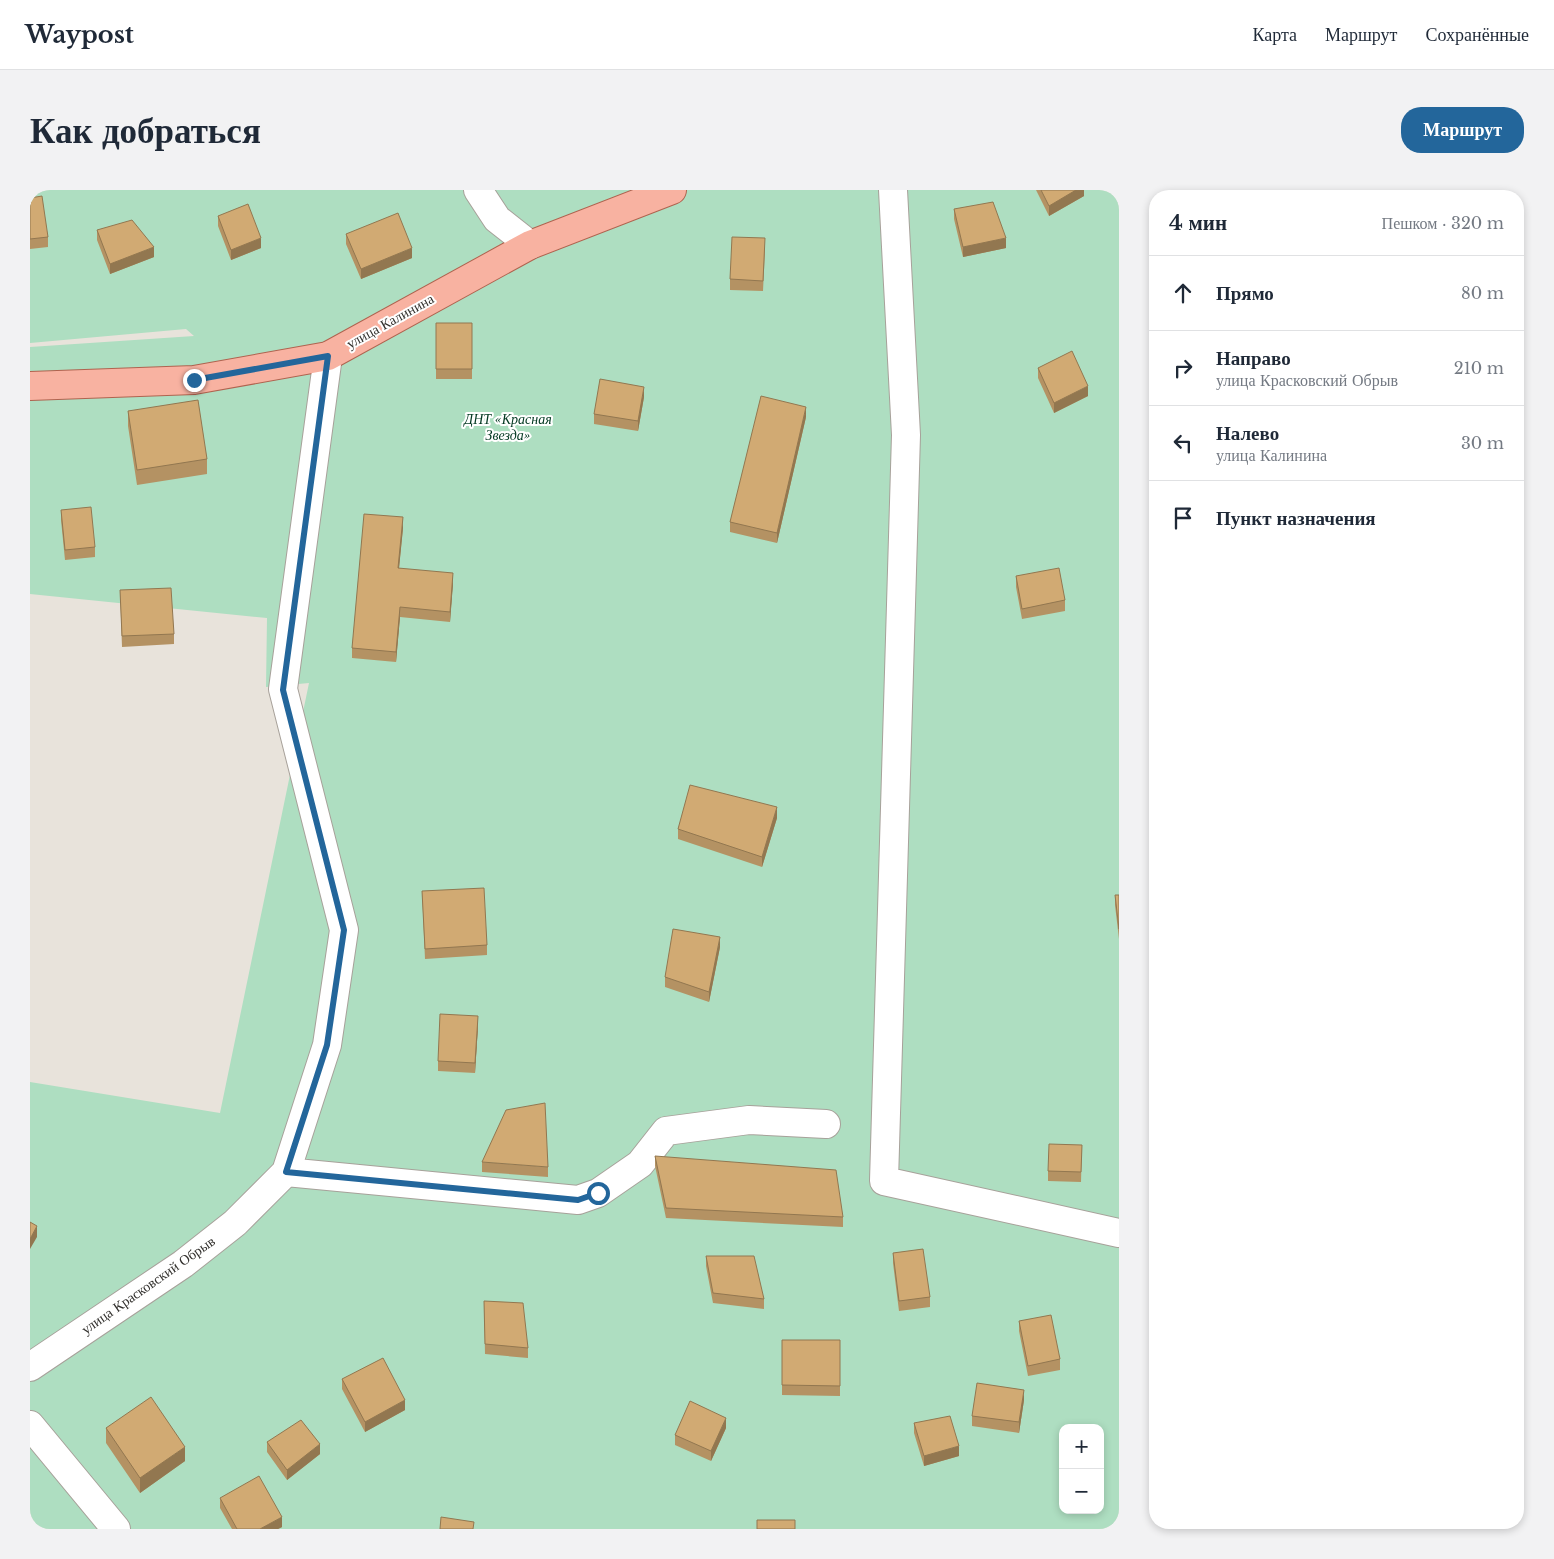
<!DOCTYPE html>
<html lang="ru">
<head>
<meta charset="utf-8">
<style>
  :root { --surface:#fff; --page:#f2f2f3; --text:#1f2937; --muted:#747a83; --line:#e0e1e3; --accent:#23669b }
  body { margin:0; font-family:"Libre Baskerville",serif; background:var(--page); color:var(--text) }
  .controls { position:absolute; right:15px; bottom:15px; display:grid; overflow:hidden; border-radius:10px; box-shadow:0 2px 8px #0003 }
  .controls button { width:45px; height:45px; display:grid; place-items:center; padding:0; border:0; border-bottom:1px solid var(--line); background:var(--surface); color:var(--text); font:25px sans-serif }
  .stop { position:absolute; width:15px; height:15px; margin:-11px; border:4px solid #23669b; border-radius:50%; background:#fff }
  .stop.end { background:#23669b; border-color:#fff; box-shadow:0 1px 5px #0008 }
  .list { margin:0; padding:0; list-style:none }
  h2 { display:flex; justify-content:space-between; align-items:center; height:65px; margin:0; padding:0 20px; font-size:21px }
  h2 small { font-size:16px; font-weight:400; color:var(--muted) }
  .list li { display:grid; grid-template-columns:32px 1fr auto; gap:15px; align-items:center; box-sizing:border-box; height:75px; padding:0 20px; border-top:1px solid var(--line) }
  .list b { display:block; font-size:19px; white-space:nowrap }
  .list p { margin:0; font-size:16px; white-space:nowrap; color:var(--muted) }
  .list em { font-size:16px; font-style:normal; color:var(--muted) }
  .icon { flex:none; width:28px; height:28px; fill:none; stroke:currentColor; stroke-width:2; stroke-linecap:round; stroke-linejoin:round }
  .map { position:relative; flex:none; width:1089px; height:1339px; overflow:hidden; border-radius:20px }
  header { display:flex; align-items:center; gap:30px; box-sizing:border-box; height:70px; padding:0 25px; background:var(--surface); border-bottom:1px solid var(--line) }
  header strong { font-size:24px }
  nav { display:flex; gap:28px; margin-inline-start:auto; font-size:18px }
  .intro { display:flex; align-items:center; justify-content:space-between; box-sizing:border-box; height:120px; padding:0 30px }
  h1 { margin:0; font-size:35px }
  .button { padding:12px 22px; border-radius:20px; background:var(--accent); color:#fff; font-size:18px; font-weight:700 }
  main { display:flex; gap:30px; padding:0 30px }
  aside { flex:1; background:var(--surface); border-radius:20px; box-shadow:0 2px 8px #0003 }
  .map>svg:first-child { display:block }
  .green { fill:#aedec1; fill-rule:evenodd }
  .lines { fill:none; stroke-linecap:round; stroke-linejoin:round }
  .minor-casing { stroke:#a7a19a; stroke-width:30 }
  .major-casing { stroke:#af634f; stroke-width:30 }
  .minor { stroke:#fff; stroke-width:28 }
  .major { stroke:#f8b2a1; stroke-width:28 }
  .wall { fill:#b49263 }
  .shaded-wall { fill:#927750 }
  .building { fill:#d1aa73; stroke:#927750 }
  .route { stroke:#23669b; stroke-width:6 }
  .labels { text-anchor:middle; stroke-width:4; stroke-linejoin:round; paint-order:stroke }
  .street-label { font-size:14px; fill:#32302d; stroke:#fff }
  .park-label { font-size:14px; font-style:italic; fill:#023821; stroke:#fff }
</style>
</head>
<body>
<header>
<strong>Waypost</strong>
<nav><a>Карта</a><a>Маршрут</a><a>Сохранённые</a></nav>
</header>
<div class="intro"><h1>Как добраться</h1><a class="button">Маршрут</a></div>
<main>
<div class="map">
<svg width="1089" height="1339" viewBox="0 0 1089 1339">
  <rect width="100%" height="100%" fill="#e8e3db"/>
  <path class="green" d="M 0,0 L 1089,0 L 1089,1339 L 0,1339 L 0,892 L 190,923 L 279,493 L 236,497 L 237,428 L 0,404 L 0,157 L 164,146 L 156,139 L 0,153 ZM 1033,1238 L 1070,1238 L 1070,1320 L 1033,1320 Z"/>
  <g class="lines">
    <defs>
      <path id="minor" d="M 448,0 L 467,29 L 500,55
        M 863,0 L 876,245 L 854,991 L 1089,1043
        M 256,982 L 548,1010 L 568,1003 L 610,974 L 636,941 L 719,930 L 796,934
        M 0,1177 L 153,1074 L 205,1033 L 256,982 L 297,855 L 314,740 L 253,499 L 298,166
        M 0,1235 L 86,1339"/>
      <path id="major" d="M 0,196 L 164,190 L 298,166 L 500,55 L 642,0"/>
    </defs>
    <use href="#minor" class="minor-casing"/>
    <use href="#major" class="major-casing"/>
    <use href="#minor" class="minor"/>
    <use href="#major" class="major"/>
  </g>
  <path class="wall" d="M 1006,0 L 1054,0 L 1054,6 L 1019,26 Z
    M 0,8 L 18,47 L 18,57 L 0,59 Z
    M 924,19 L 976,58 L 933,67 L 924,29 Z
    M 188,26 L 231,58 L 201,70 L 188,36 Z
    M 67,40 L 124,67 L 80,84 L 67,50 Z
    M 316,44 L 382,68 L 331,89 L 316,54 Z
    M 735,59 L 733,101 L 700,100 L 700,89 Z
    M 406,133 L 442,133 L 442,189 L 406,189 Z
    M 1008,178 L 1058,206 L 1024,223 L 1008,188 Z
    M 614,207 L 608,241 L 564,234 L 564,224 Z
    M 98,221 L 177,269 L 177,284 L 107,295 L 98,236 Z
    M 776,227 L 747,353 L 700,342 L 700,332 Z
    M 31,320 L 65,357 L 65,367 L 35,370 L 31,330 Z
    M 373,338 L 369,378 L 423,393 L 420,432 L 370,427 L 366,472 L 322,468 L 322,458 Z
    M 986,386 L 1035,410 L 1035,421 L 992,429 L 986,397 Z
    M 90,400 L 144,444 L 144,454 L 92,457 Z
    M 747,628 L 732,677 L 648,649 L 648,639 Z
    M 392,701 L 457,755 L 457,765 L 395,769 Z
    M 1085,705 L 1089,705 L 1089,749 L 1085,715 Z
    M 690,757 L 679,812 L 635,797 L 635,787 Z
    M 448,836 L 445,883 L 408,881 L 408,871 Z
    M 1052,955 L 1051,992 L 1018,991 L 1018,981 Z
    M 625,966 L 813,1027 L 813,1037 L 636,1028 L 625,976 Z
    M 452,972 L 518,977 L 518,987 L 452,982 Z
    M 863,1063 L 900,1107 L 900,1117 L 869,1121 L 863,1073 Z
    M 676,1066 L 734,1109 L 734,1119 L 683,1113 L 676,1076 Z
    M 454,1111 L 498,1158 L 498,1168 L 455,1164 Z
    M 989,1131 L 1030,1169 L 1030,1180 L 998,1186 L 989,1141 Z
    M 752,1150 L 810,1150 L 810,1206 L 752,1205 Z
    M 312,1189 L 375,1220 L 335,1242 L 312,1199 Z
    M 994,1210 L 989,1243 L 942,1236 L 942,1226 Z
    M 884,1233 L 929,1266 L 894,1276 L 884,1243 Z
    M 76,1238 L 155,1271 L 110,1303 L 76,1253 Z
    M 696,1238 L 681,1271 L 645,1255 L 645,1245 Z
    M 237,1252 L 290,1264 L 257,1290 L 237,1262 Z
    M 190,1308 L 252,1337 L 248,1339 L 202,1339 L 190,1318 Z"/>
  <path class="shaded-wall" d="M 1046,0 L 1054,0 L 1054,6 L 1019,26 L 1019,16 Z
    M 231,48 L 231,58 L 201,70 L 201,60 Z
    M 976,48 L 976,58 L 933,67 L 933,57 Z
    M 124,57 L 124,67 L 80,84 L 80,74 Z
    M 382,58 L 382,68 L 331,89 L 331,79 Z
    M 1058,196 L 1058,206 L 1024,223 L 1024,213 Z
    M 614,197 L 614,207 L 608,241 L 608,231 Z
    M 776,217 L 776,227 L 747,353 L 747,343 Z
    M 373,327 L 373,338 L 368,388 L 368,378 Z
    M 423,383 L 423,393 L 420,432 L 420,422 Z
    M 370,417 L 370,427 L 366,472 L 366,462 Z
    M 747,617 L 747,628 L 732,677 L 732,667 Z
    M 690,747 L 690,757 L 679,812 L 679,802 Z
    M 448,826 L 448,836 L 445,883 L 445,873 Z
    M 7,1036 L 7,1047 L 0,1059 L 0,1049 Z
    M 994,1200 L 994,1210 L 989,1243 L 989,1232 Z
    M 375,1210 L 375,1220 L 335,1242 L 335,1232 Z
    M 696,1228 L 696,1238 L 681,1271 L 681,1261 Z
    M 290,1254 L 290,1264 L 257,1290 L 257,1280 Z
    M 929,1256 L 929,1266 L 894,1276 L 894,1266 Z
    M 155,1257 L 155,1271 L 110,1303 L 110,1288 Z
    M 252,1327 L 252,1337 L 248,1339 L 230,1339 Z"/>
  <path class="building" d="M 1011,0 L 1046,0 L 1019,16 Z
    M 12,6 L 18,47 L 0,49 L 0,8 Z
    M 963,12 L 976,48 L 933,57 L 924,19 Z
    M 218,14 L 231,48 L 201,60 L 188,26 Z
    M 368,23 L 382,58 L 331,79 L 316,44 Z
    M 102,30 L 124,57 L 80,74 L 67,40 Z
    M 702,47 L 735,48 L 733,91 L 700,89 Z
    M 406,133 L 442,133 L 442,179 L 406,179 Z
    M 1042,161 L 1058,196 L 1024,213 L 1008,178 Z
    M 570,189 L 614,197 L 608,231 L 564,224 Z
    M 731,206 L 776,217 L 747,343 L 700,332 Z
    M 168,210 L 177,269 L 107,280 L 98,221 Z
    M 61,317 L 65,357 L 35,360 L 31,320 Z
    M 334,324 L 373,327 L 368,378 L 423,383 L 420,422 L 370,417 L 366,462 L 322,458 Z
    M 1029,378 L 1035,410 L 992,419 L 986,386 Z
    M 141,398 L 144,444 L 92,446 L 90,400 Z
    M 660,595 L 747,617 L 732,667 L 648,639 Z
    M 454,698 L 457,755 L 395,759 L 392,701 Z
    M 1085,705 L 1089,705 L 1089,739 Z
    M 643,739 L 690,747 L 679,802 L 635,787 Z
    M 410,824 L 448,826 L 445,873 L 408,871 Z
    M 515,913 L 518,977 L 452,972 L 476,920 Z
    M 1019,954 L 1052,955 L 1051,982 L 1018,981 Z
    M 625,966 L 806,980 L 813,1027 L 636,1018 Z
    M 0,1032 L 7,1036 L 0,1049 Z
    M 893,1059 L 900,1107 L 869,1111 L 863,1063 Z
    M 676,1066 L 724,1066 L 734,1109 L 683,1103 Z
    M 454,1111 L 493,1113 L 498,1158 L 455,1154 Z
    M 1021,1125 L 1030,1169 L 998,1176 L 989,1131 Z
    M 752,1150 L 810,1150 L 810,1196 L 752,1195 Z
    M 353,1168 L 375,1210 L 335,1232 L 312,1189 Z
    M 947,1193 L 994,1200 L 989,1232 L 942,1226 Z
    M 121,1207 L 155,1257 L 110,1288 L 76,1238 Z
    M 660,1211 L 696,1228 L 681,1261 L 645,1245 Z
    M 920,1226 L 929,1256 L 894,1266 L 884,1233 Z
    M 271,1230 L 290,1254 L 257,1280 L 237,1252 Z
    M 229,1286 L 252,1327 L 230,1339 L 207,1339 L 190,1308 Z
    M 411,1327 L 444,1332 L 443,1339 L 410,1339 Z
    M 727,1330 L 765,1330 L 765,1339 L 727,1339 Z"/>
  <g class="lines">
    <path class="route" d="M 164,190 L 298,166 L 253,500 L 314,740 L 297,855 L 256,982 L 548,1010 L 568,1003"/>
  </g>
  <g class="labels">
    <g class="street-label">
      <text transform="translate(360 131) rotate(-29)" y="5">улица Калинина</text>
      <text transform="translate(118 1095) rotate(-35)" y="5">улица Красковский Обрыв</text>
    </g>
    <g class="park-label">
      <text x="478" y="234">ДНТ «Красная<tspan x="478" dy="16">Звезда»</tspan></text>
    </g>
  </g>
</svg>
<div class="controls">
<button>+</button>
<button>−</button>
</div>
<div class="stop" style="left:568px;top:1003px"></div>
<div class="stop end" style="left:164px;top:190px"></div>
</div>
<aside>
<h2>4 мин<small>Пешком · 320 m</small></h2>
<ul class="list">
<li><svg class="icon" aria-label="ahead" viewBox="0 0 24 24"><path d="M12 20V5M6 11l6-6 6 6"/></svg><div><b>Прямо</b></div><em>80 m</em></li>
<li><svg class="icon" aria-label="right" viewBox="0 0 24 24"><path d="M7 20v-9h11M14 6l5 5-5 5"/></svg><div><b>Направо</b><p>улица Красковский Обрыв</p></div><em>210 m</em></li>
<li><svg class="icon" aria-label="left" viewBox="0 0 24 24"><path d="M17 20v-9H6M10 6l-5 5 5 5"/></svg><div><b>Налево</b><p>улица Калинина</p></div><em>30 m</em></li>
<li><svg class="icon" aria-label="arrive" viewBox="0 0 24 24"><path d="M6 21V4h12l-3 4 3 4H6"/></svg><div><b>Пункт назначения</b></div></li>
</ul>
</aside>
</main>
</body>
</html>
